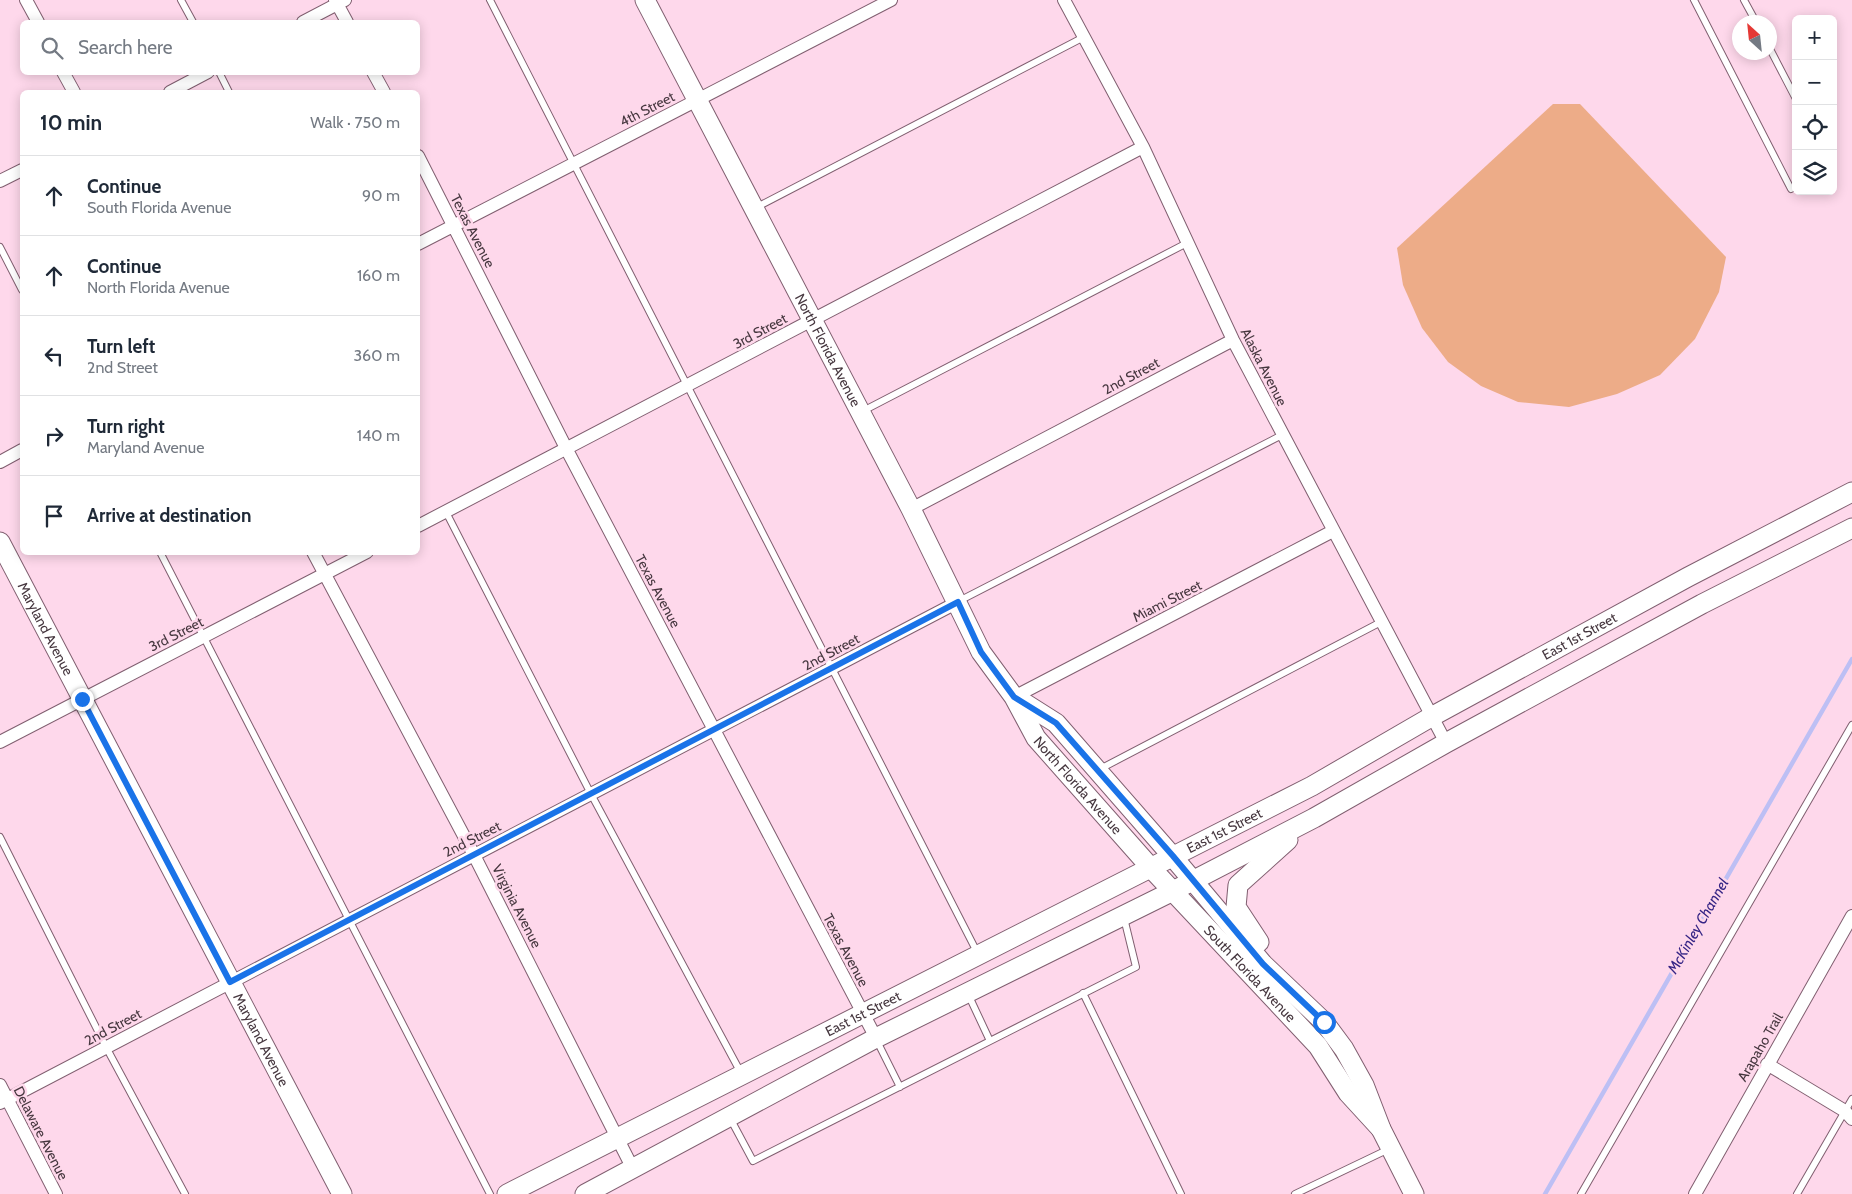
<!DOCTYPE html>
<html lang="en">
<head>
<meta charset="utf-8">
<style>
  :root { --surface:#fff; --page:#f2f2f3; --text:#1f2937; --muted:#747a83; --line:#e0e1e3 }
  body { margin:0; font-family:Cabin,sans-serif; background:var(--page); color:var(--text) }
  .controls { position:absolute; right:15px; top:15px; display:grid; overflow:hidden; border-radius:8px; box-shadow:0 2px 12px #0003 }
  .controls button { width:45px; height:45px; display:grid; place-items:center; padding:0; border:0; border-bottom:1px solid var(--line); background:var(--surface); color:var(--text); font:25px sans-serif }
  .compass { position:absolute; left:1732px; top:15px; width:45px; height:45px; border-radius:50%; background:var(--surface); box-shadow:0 2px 12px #0003; rotate:333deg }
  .stop { position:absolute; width:15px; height:15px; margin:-11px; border:4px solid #1a73e8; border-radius:50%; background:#fff }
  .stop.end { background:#1a73e8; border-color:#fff; box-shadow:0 1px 5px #0008 }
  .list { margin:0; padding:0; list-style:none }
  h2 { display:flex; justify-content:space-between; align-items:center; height:65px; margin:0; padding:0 20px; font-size:21px }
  h2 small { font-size:16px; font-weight:400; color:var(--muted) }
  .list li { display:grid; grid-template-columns:32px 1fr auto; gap:15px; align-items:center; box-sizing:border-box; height:80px; padding:0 20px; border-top:1px solid var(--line) }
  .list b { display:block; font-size:19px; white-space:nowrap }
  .list p { margin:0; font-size:16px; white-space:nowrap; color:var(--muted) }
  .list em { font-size:16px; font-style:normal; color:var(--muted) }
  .icon { flex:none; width:28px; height:28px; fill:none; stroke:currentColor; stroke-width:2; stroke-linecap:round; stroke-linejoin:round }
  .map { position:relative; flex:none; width:1852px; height:1194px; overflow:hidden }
  .search { position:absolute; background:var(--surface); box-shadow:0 2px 12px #0003; left:20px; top:20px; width:400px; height:55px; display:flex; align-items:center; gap:12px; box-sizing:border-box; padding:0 18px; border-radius:8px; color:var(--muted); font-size:19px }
  .panel { position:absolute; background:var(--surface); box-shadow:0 2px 12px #0003; left:20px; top:90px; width:400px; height:465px; border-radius:8px }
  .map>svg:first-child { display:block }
  .green { fill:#edac88 }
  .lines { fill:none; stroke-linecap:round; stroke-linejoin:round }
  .stream { stroke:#bdbff4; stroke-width:4.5 }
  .lane-casing { stroke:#805f70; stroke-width:8 }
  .street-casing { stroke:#805f70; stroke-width:14 }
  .secondary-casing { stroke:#805f70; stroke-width:21 }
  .lane { stroke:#fff; stroke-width:6 }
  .street { stroke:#fff; stroke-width:12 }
  .secondary { stroke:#fff; stroke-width:19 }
  .route { stroke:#1a73e8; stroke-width:6 }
  .labels { text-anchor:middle; stroke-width:5; stroke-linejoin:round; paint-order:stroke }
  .street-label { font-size:14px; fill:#46373f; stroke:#fed8eb }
  .water-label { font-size:15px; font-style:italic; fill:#352485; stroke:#fed8eb }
</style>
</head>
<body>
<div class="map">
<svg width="1852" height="1194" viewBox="0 0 1852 1194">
  <rect width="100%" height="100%" fill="#fed8eb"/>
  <path class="green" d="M 1553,104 L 1580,104 L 1726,257 L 1719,292 L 1695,339 L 1660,375 L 1617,394 L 1569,407 L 1518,402 L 1481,386 L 1448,362 L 1422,328 L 1403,285 L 1397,248 Z"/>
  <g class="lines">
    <path class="stream" d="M 1545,1194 L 1852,659"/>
    <defs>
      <path id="lane" d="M 181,0 L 193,22
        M 490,0 L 978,954
        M 1694,0 L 1791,189
        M 1744,0 L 1756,22
        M 1770,49 L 1796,99
        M 219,72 L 229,92
        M 757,207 L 1084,37
        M 0,247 L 22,290
        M 861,412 L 1187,243
        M 446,512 L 591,794 L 741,1073
        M 160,552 L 490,1194
        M 959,601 L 1282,435
        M 1100,769 L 1381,622
        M 0,837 L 106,1047 L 185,1194
        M 1083,993 L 1181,1194
        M 968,994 L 990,1041
        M 876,1039 L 900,1087
        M 730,1118 L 753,1161 L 1136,967 L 1124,918
        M 1295,1194 L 1389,1149
        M 1581,1194 L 1852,725
        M 1797,1194 L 1852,1099"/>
      <path id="street" d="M 26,0 L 38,22
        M 335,0 L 347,22
        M 1064,0 L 1143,147 L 1233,340 L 1446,743
        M 303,22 L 345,0
        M 63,72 L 74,92
        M 373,72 L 384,92
        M 170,92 L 208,72
        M 418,156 L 567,450 L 876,1038
        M 0,181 L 22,170
        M 418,244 L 891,0
        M 0,462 L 22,450
        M 911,509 L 1233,340
        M 418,526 L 1143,147
        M 313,552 L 474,855 L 633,1169
        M 1014,697 L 1333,531
        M 0,742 L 367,552
        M 1767,1064 L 1845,1111 L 1852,1119
        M 0,1085 L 56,1194
        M 0,1103 L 958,602
        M 1695,1194 L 1852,916"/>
      <g id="secondary">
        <path id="s1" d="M 645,0 L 911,509 L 981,652 L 1014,697 L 1036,738 L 1151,868 L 1318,1046 L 1348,1093 L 1381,1129"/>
        <path id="s2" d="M 0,542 L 342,1194"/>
        <path d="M 1015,697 L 1056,723 L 1173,857 L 1263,964 L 1324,1022 L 1344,1049 L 1364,1085 L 1381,1129 L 1414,1194"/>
        <path d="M 1259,942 L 1236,907 L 1238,885 L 1288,840"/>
        <path id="s3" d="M 507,1194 L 1312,786 L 1431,717 L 1688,577 L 1852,492"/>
        <path d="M 585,1194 L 876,1038 L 1173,891 L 1314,818 L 1446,743 L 1702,604 L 1852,528"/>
      </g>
    </defs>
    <use href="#lane" class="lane-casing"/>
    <use href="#street" class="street-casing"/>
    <use href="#secondary" class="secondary-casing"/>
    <use href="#lane" class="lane"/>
    <use href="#street" class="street"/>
    <use href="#secondary" class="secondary"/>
  </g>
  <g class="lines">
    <path class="route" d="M 82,699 L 230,982 L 958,602 L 981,652 L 1014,697 L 1056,723 L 1173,856 L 1263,964 L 1324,1022"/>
  </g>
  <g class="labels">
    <g class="street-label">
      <text transform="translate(647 109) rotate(-27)" y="5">4th Street</text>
      <text transform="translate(473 231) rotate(63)" y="5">Texas Avenue</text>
      <text transform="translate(760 331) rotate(-28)" y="5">3rd Street</text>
      <text dy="5" stroke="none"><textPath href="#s1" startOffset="395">North Florida Avenue</textPath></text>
      <text transform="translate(1264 367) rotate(63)" y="5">Alaska Avenue</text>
      <text transform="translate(1131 376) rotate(-28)" y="5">2nd Street</text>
      <text transform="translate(658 591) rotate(62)" y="5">Texas Avenue</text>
      <text transform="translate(1167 601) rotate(-27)" y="5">Miami Street</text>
      <text dy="5" stroke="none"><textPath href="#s2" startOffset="98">Maryland Avenue</textPath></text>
      <text transform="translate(176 634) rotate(-27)" y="5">3rd Street</text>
      <text dy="5" stroke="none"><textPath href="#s3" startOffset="1209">East 1st Street</textPath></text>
      <text transform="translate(831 652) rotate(-28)" y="5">2nd Street</text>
      <text dy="5" stroke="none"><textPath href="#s1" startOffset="899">North Florida Avenue</textPath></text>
      <text dy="5" stroke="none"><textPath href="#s3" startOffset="804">East 1st Street</textPath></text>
      <text transform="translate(472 839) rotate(-27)" y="5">2nd Street</text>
      <text transform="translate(517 906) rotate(63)" y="5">Virginia Avenue</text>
      <text transform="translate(846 950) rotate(62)" y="5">Texas Avenue</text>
      <text dy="5" stroke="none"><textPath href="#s1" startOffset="1154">South Florida Avenue</textPath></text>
      <text dy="5" stroke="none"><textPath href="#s3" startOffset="399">East 1st Street</textPath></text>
      <text transform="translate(113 1027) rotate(-28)" y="5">2nd Street</text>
      <text dy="5" stroke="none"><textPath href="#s2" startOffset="562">Maryland Avenue</textPath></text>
      <text transform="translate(1760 1047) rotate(-60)" y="5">Arapaho Trail</text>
      <text transform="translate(41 1133) rotate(63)" y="5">Delaware Avenue</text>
    </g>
    <g class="water-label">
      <text transform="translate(1698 926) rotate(-60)" y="5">McKinley Channel</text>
    </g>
  </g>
</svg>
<div class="controls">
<button>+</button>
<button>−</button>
<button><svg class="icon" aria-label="locate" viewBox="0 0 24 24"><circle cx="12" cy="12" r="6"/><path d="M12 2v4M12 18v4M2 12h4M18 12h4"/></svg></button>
<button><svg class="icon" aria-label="layers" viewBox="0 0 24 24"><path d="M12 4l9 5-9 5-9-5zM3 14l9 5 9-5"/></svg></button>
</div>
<svg class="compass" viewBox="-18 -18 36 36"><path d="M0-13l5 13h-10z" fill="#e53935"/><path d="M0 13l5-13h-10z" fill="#747a83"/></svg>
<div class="stop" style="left:1324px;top:1022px"></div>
<div class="stop end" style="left:82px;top:699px"></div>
<div class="search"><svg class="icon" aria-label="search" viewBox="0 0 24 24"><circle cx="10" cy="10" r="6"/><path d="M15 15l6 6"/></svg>Search here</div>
<section class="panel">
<h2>10 min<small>Walk · 750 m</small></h2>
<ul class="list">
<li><svg class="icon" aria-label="ahead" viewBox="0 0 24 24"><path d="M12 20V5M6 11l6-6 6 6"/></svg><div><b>Continue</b><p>South Florida Avenue</p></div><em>90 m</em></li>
<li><svg class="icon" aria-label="ahead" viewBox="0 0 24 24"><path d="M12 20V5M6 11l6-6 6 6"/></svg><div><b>Continue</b><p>North Florida Avenue</p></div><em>160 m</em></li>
<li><svg class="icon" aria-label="left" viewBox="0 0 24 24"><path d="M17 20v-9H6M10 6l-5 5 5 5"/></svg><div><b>Turn left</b><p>2nd Street</p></div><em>360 m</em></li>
<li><svg class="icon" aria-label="right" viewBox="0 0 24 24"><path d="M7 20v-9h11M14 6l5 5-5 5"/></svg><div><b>Turn right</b><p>Maryland Avenue</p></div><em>140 m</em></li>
<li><svg class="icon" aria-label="arrive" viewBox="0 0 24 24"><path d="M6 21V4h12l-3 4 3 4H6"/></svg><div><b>Arrive at destination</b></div></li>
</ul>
</section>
</div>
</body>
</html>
